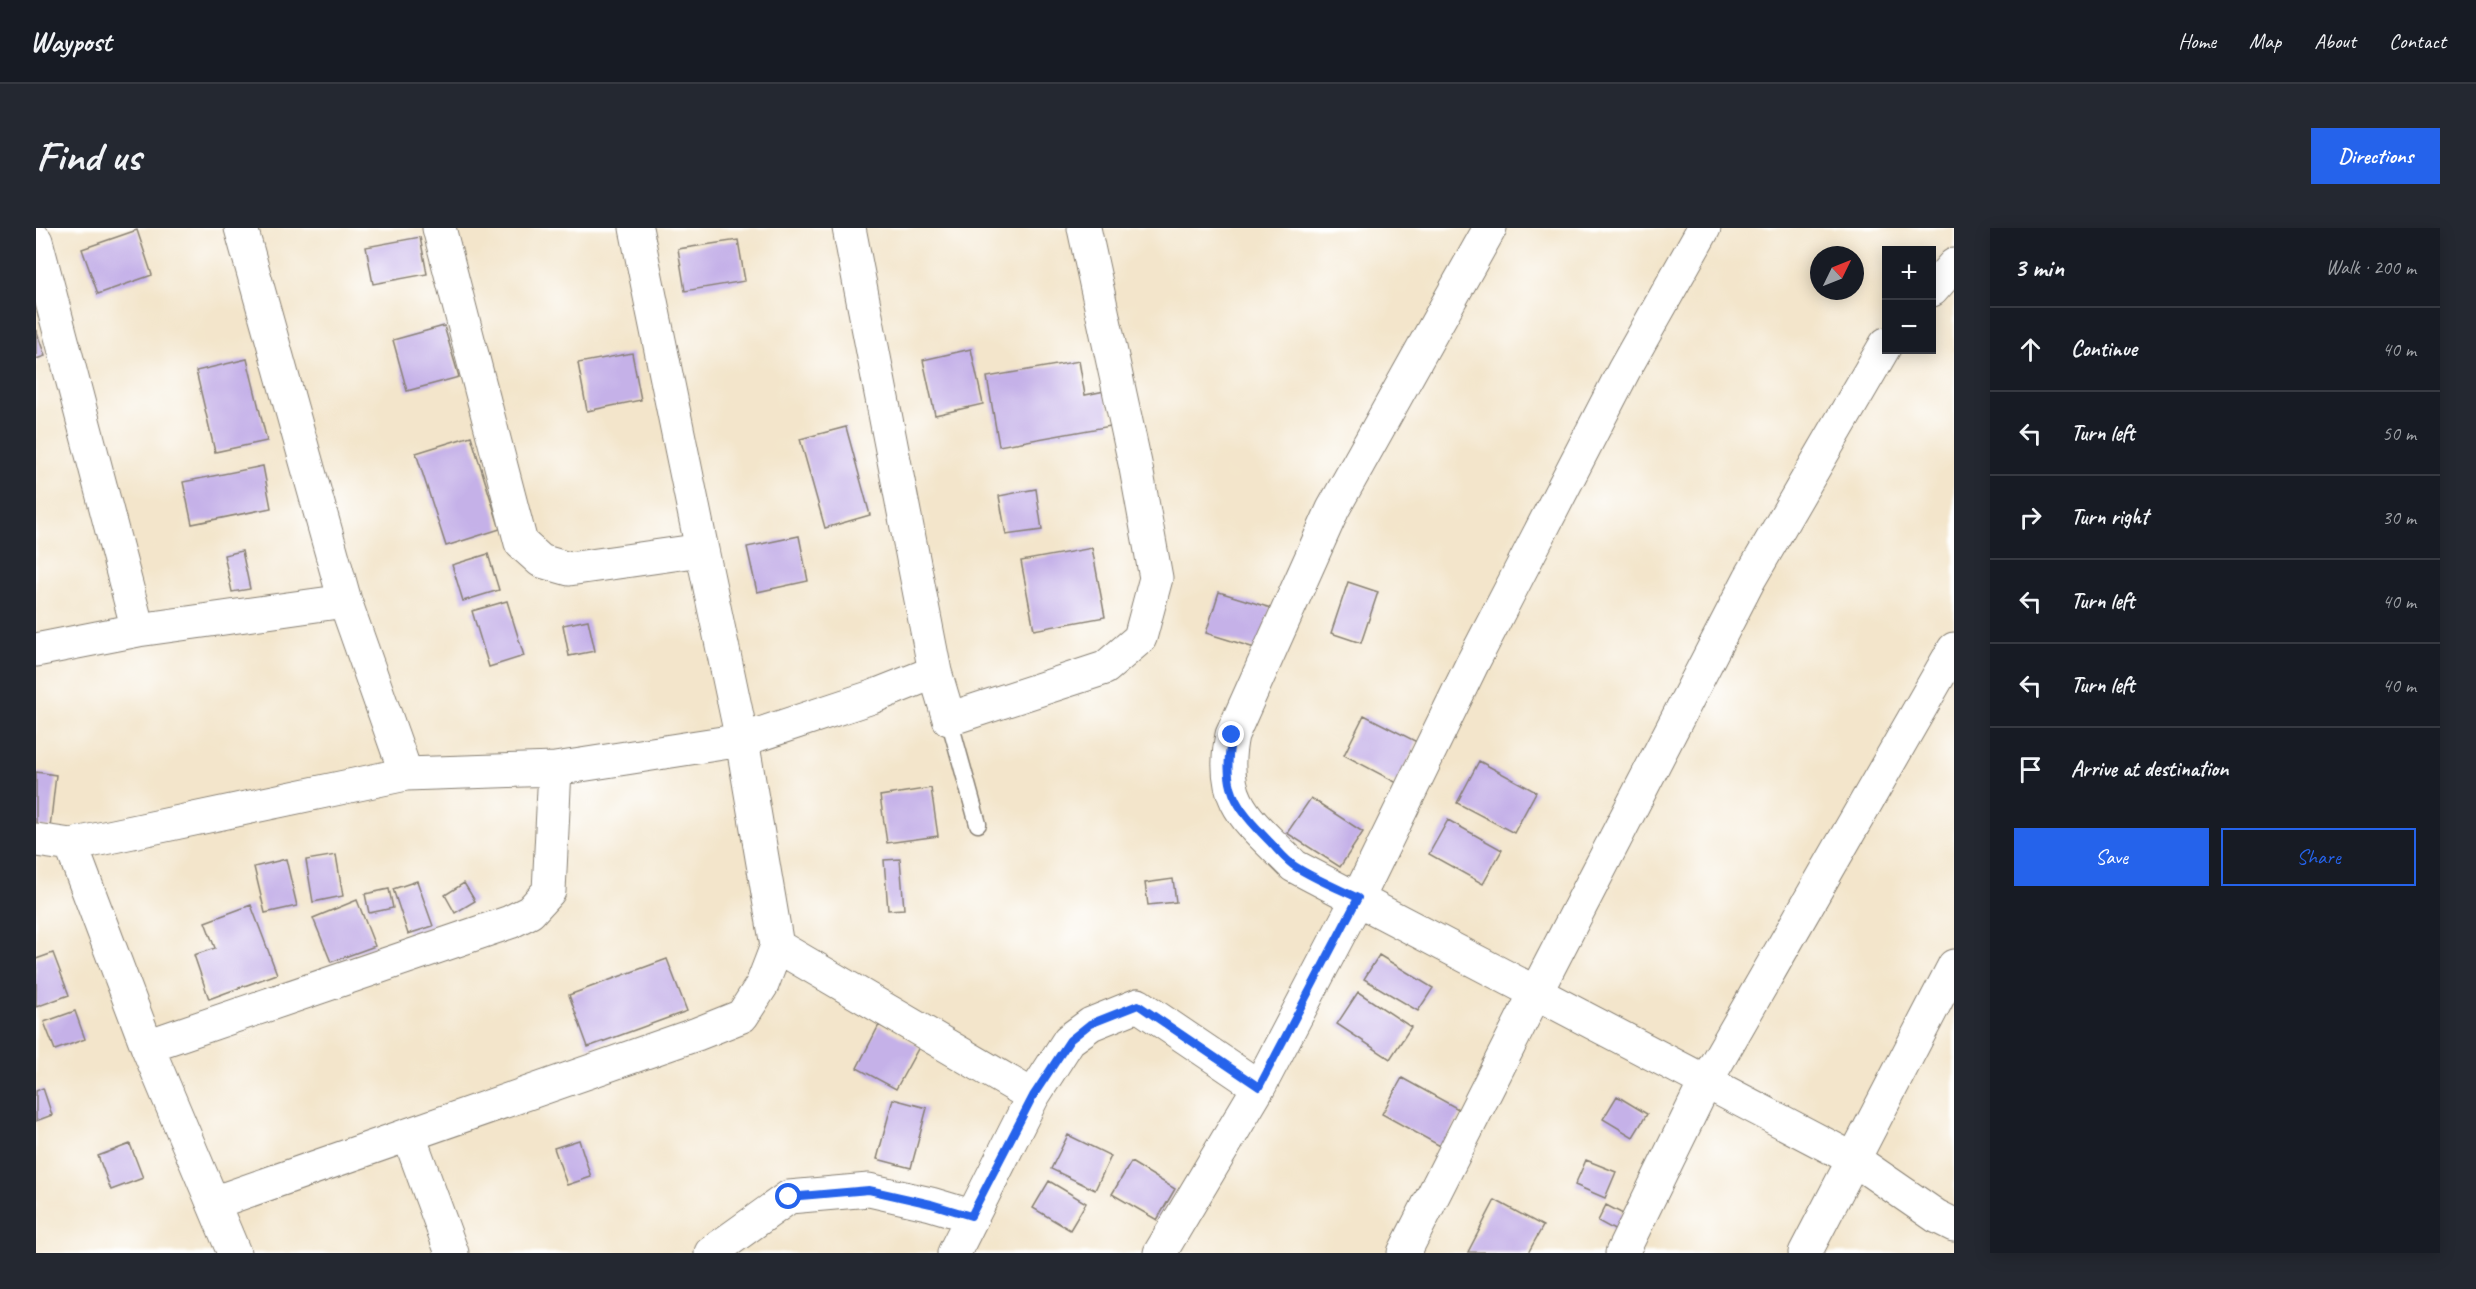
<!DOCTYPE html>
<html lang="en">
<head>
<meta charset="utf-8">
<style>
  :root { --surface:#171b24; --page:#242831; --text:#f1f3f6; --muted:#9ea1a6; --line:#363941; --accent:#2563eb }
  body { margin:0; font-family:Caveat,sans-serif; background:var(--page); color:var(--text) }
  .controls { position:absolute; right:18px; top:18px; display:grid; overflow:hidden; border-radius:0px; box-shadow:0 3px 15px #0003 }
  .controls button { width:54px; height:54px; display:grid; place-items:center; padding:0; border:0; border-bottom:2px solid var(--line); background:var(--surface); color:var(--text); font:30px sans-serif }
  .compass { position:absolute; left:1774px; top:18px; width:54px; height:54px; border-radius:50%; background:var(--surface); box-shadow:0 3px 15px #0003; rotate:47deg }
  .stop { position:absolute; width:18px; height:18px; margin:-14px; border:4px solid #2563eb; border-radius:50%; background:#fff }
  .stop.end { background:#2563eb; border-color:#fff; box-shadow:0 2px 6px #0008 }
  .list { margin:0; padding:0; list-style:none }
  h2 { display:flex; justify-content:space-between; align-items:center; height:78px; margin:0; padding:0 24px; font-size:26px }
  h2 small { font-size:20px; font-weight:400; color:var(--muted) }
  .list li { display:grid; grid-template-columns:39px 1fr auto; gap:18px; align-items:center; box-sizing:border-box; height:84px; padding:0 24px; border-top:2px solid var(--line) }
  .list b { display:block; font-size:22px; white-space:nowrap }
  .list em { font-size:20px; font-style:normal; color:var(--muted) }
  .actions { display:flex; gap:12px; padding:18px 24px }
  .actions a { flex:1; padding:14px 0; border:2px solid var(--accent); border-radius:0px; text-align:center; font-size:21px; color:var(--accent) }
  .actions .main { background:var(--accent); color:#fff }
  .icon { flex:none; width:33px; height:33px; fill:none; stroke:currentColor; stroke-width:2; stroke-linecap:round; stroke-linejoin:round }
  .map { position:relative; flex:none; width:1918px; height:1025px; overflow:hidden; border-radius:0px }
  header { display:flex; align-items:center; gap:36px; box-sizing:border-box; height:84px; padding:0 30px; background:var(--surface); border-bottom:2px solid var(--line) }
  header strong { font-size:28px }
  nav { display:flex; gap:33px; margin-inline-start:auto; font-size:21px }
  .intro { display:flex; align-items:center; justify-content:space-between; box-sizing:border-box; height:144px; padding:0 36px }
  h1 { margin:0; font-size:42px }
  .button { padding:15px 27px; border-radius:0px; background:var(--accent); color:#fff; font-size:21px; font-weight:700 }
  main { display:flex; gap:36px; padding:0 36px }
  aside { flex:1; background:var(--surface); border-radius:0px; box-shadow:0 3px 15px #0003 }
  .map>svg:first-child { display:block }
  .building { fill:#c5b1e8 }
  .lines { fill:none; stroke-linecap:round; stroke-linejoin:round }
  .lane-casing { stroke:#888074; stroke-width:19 }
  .street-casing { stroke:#888074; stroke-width:35 }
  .lane { stroke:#fff; stroke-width:16 }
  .street { stroke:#fff; stroke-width:33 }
  .route { stroke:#2563eb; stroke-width:8 }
</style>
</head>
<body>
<header>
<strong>Waypost</strong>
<nav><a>Home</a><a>Map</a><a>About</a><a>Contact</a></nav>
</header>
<div class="intro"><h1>Find us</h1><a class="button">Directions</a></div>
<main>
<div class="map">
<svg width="1918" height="1025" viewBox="0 0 1918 1025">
  <rect width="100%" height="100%" fill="#fff"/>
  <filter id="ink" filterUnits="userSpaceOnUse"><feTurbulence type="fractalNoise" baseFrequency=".0167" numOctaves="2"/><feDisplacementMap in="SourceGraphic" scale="12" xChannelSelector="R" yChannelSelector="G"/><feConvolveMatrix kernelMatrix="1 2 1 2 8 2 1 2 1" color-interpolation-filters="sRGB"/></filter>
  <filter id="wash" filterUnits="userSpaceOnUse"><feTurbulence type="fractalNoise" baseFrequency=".008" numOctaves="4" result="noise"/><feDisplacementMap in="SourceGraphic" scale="24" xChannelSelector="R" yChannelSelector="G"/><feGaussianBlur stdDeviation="1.35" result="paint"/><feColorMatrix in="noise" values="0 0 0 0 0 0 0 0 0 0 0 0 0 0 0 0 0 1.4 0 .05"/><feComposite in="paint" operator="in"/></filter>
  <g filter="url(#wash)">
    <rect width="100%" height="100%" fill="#f3e5cb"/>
    <g id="blocks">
      <path class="building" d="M 101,2 L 116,47 L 62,66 L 46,21 Z
        M 384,9 L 391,46 L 337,56 L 330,19 Z
        M 702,12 L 709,53 L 649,63 L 642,21 Z
        M 408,98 L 423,149 L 371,163 L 357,112 Z
        M 0,102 L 9,128 L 0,131 Z
        M 935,121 L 947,176 L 899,187 L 887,132 Z
        M 596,125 L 605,172 L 551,183 L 542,135 Z
        M 211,131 L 231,213 L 179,224 L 160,143 Z
        M 1043,133 L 1049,167 L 1069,163 L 1075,198 L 963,218 L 951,149 Z
        M 810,199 L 834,287 L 789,300 L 764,211 Z
        M 435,208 L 464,301 L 410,318 L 380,225 Z
        M 227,238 L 235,280 L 156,296 L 147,254 Z
        M 1000,261 L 1006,302 L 970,307 L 963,268 Z
        M 763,308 L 772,353 L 721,364 L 711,319 Z
        M 1056,320 L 1069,389 L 998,402 L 985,333 Z
        M 206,323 L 214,361 L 196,364 L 188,327 Z
        M 452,326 L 463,362 L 427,373 L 416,337 Z
        M 1312,354 L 1342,364 L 1325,415 L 1295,405 Z
        M 1183,364 L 1235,380 L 1222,421 L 1170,405 Z
        M 471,373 L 488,428 L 453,439 L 436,383 Z
        M 552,392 L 559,423 L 533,428 L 527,397 Z
        M 1328,487 L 1381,514 L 1361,555 L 1308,527 Z
        M 1443,533 L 1500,564 L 1478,605 L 1421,575 Z
        M 0,544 L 20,547 L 14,600 L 0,598 Z
        M 895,560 L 902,608 L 851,615 L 844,568 Z
        M 1275,570 L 1327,604 L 1304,639 L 1251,605 Z
        M 1412,592 L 1466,622 L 1447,656 L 1393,626 Z
        M 300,627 L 307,668 L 277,674 L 270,632 Z
        M 250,631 L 261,678 L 229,685 L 218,639 Z
        M 864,631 L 868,681 L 852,682 L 848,632 Z
        M 1137,651 L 1140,674 L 1112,677 L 1109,655 Z
        M 381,653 L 397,698 L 372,706 L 357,661 Z
        M 428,655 L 439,673 L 419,685 L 409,667 Z
        M 353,661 L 357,680 L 333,685 L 329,666 Z
        M 321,672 L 339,718 L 295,734 L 277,690 Z
        M 215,677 L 241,746 L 173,771 L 158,727 L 179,720 L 169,694 Z
        M 17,725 L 33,767 L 0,779 L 0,731 Z
        M 1343,727 L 1397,760 L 1382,783 L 1328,751 Z
        M 631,731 L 651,783 L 552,819 L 533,767 Z
        M 1322,764 L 1375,799 L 1354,831 L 1301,796 Z
        M 39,783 L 49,811 L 19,822 L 8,794 Z
        M 843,797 L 883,819 L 860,861 L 821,840 Z
        M 1366,850 L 1426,883 L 1406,919 L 1346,886 Z
        M 7,860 L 16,887 L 0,893 L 0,863 Z
        M 1581,868 L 1611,886 L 1597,909 L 1567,891 Z
        M 857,871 L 891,880 L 875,940 L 841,931 Z
        M 1032,907 L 1075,928 L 1059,962 L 1015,941 Z
        M 543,912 L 555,949 L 531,957 L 518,920 Z
        M 94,916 L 107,950 L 75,962 L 62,928 Z
        M 1550,932 L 1580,944 L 1569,970 L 1539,957 Z
        M 1095,934 L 1139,961 L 1121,992 L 1076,966 Z
        M 1013,953 L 1050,975 L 1034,1002 L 997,980 Z
        M 1459,972 L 1507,998 L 1492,1025 L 1432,1024 Z
        M 1570,977 L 1591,988 L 1582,1004 L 1562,993 Z"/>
    </g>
  </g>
  <g filter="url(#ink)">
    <use href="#blocks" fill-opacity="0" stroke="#888074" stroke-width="1.5"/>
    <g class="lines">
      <defs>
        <path id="lane" d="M 913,491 L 942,596"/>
        <path id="street" d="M 205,0 L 309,373
          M 403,0 L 485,315 L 505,333 L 533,341 L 666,322 L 706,512 L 836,469 L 899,444 L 813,0
          M 600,0 L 666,322
          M 1454,0 L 1297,281 L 1196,507 C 1182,576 1214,593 1258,638 L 1819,932 L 1900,988 L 1918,997
          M 0,13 L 102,402
          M 1896,62 L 1918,37
          M 0,422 L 102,402 L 309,373 L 370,546 L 35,617 L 0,612
          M 899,444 L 913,491 L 1069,440 L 1104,410 L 1120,350 L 1100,240 L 1048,0
          M 35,617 L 111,818 L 198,1025
          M 741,718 L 997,868
          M 111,818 L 474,694 L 494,684 L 513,663 L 519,541 L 370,546
          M 373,908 L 416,1025
          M 177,975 L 661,806 L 706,788 L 726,757 L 741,718 L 706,512 L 519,541
          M 675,1025 L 753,969 L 833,962 L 895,976 L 935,988
          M 918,1025 L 997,868 L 1033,812 L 1055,796 L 1102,777 L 1223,859
          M 1124,1025 L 1223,859 L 1322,670 L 1436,436 L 1588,142 L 1668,0
          M 1368,1025 L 1500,764 L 1714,350 L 1850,116
          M 1586,1025 L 1669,855 L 1918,421
          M 1769,1025 L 1918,738"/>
      </defs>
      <use href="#lane" class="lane-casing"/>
      <use href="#street" class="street-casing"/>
      <use href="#lane" class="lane"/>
      <use href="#street" class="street"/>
    </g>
  </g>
  <g class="lines" filter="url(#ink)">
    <path class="route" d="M 753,969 L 833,962 L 895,976 L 935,988 L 997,868 L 1034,812 L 1054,796 L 1102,777 L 1223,859 L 1322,670 C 1301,660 1279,651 1260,639 C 1250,633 1242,622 1233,613 C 1197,576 1186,560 1196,507"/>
  </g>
</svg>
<div class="controls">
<button>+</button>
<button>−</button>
</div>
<svg class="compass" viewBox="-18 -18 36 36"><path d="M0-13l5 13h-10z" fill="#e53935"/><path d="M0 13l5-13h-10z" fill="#9ea1a6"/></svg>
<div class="stop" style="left:753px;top:969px"></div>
<div class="stop end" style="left:1196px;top:507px"></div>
</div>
<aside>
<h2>3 min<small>Walk · 200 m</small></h2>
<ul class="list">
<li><svg class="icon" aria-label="ahead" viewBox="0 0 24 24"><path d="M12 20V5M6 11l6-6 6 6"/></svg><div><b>Continue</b></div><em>40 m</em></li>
<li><svg class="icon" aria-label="left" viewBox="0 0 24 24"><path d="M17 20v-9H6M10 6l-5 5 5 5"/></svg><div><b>Turn left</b></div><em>50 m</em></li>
<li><svg class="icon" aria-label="right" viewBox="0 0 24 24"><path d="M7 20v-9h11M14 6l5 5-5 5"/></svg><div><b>Turn right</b></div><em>30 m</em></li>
<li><svg class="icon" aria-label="left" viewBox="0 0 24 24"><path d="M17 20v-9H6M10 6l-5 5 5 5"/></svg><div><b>Turn left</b></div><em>40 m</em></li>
<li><svg class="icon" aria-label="left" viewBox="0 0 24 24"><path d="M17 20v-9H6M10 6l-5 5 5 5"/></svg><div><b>Turn left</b></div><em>40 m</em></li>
<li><svg class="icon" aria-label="arrive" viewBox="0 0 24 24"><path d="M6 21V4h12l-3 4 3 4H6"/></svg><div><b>Arrive at destination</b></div></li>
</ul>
<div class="actions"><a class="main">Save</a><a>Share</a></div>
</aside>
</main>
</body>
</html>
